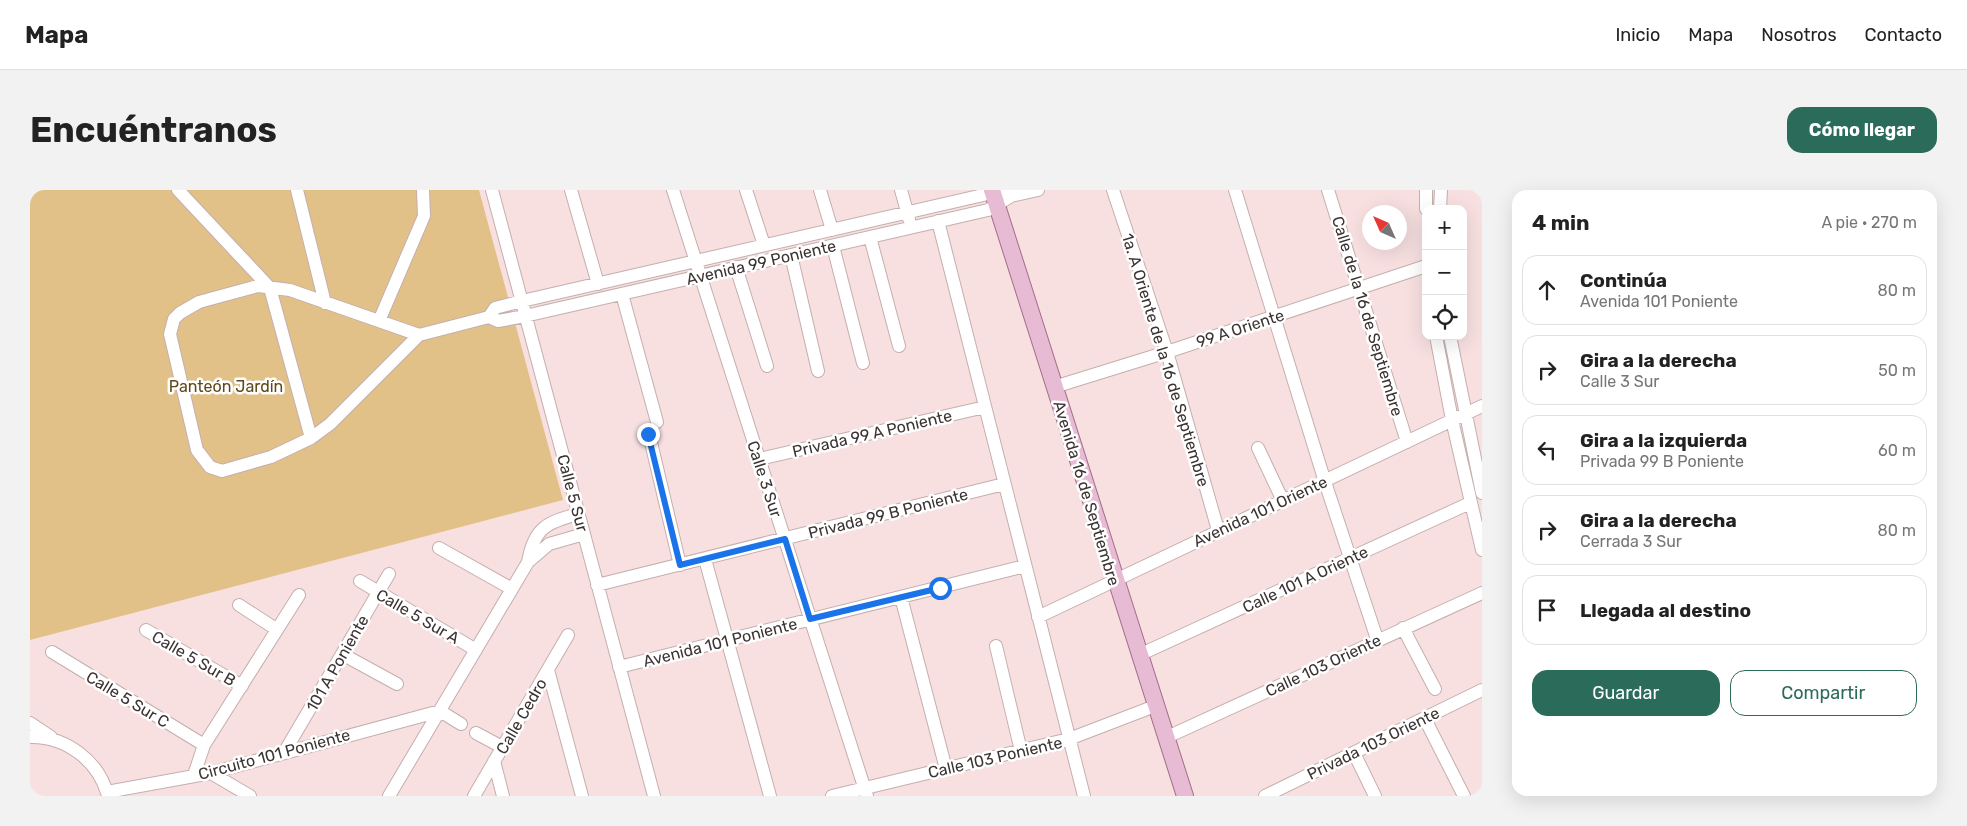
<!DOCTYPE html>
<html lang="es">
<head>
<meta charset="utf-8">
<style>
  :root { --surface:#fff; --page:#f2f2f2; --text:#222; --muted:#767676; --line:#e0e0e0; --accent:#2a6b5a }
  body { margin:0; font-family:Rubik,sans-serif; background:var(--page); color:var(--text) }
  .controls { position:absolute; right:15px; top:15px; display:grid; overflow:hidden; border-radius:10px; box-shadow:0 5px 20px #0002 }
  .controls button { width:45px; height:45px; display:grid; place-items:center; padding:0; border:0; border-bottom:1px solid var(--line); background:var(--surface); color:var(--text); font:25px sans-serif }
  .compass { position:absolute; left:1332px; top:15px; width:45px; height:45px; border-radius:50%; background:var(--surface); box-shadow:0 5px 20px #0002; rotate:315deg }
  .stop { position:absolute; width:15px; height:15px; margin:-11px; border:4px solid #1a73e8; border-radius:50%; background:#fff }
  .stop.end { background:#1a73e8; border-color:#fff; box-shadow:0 1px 5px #0008 }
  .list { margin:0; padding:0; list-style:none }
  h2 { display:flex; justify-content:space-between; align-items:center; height:65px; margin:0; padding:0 20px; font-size:21px }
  h2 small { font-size:16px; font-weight:400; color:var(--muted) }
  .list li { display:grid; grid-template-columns:32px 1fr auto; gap:15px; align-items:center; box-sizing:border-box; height:70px; margin:0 10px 10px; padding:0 10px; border:1px solid var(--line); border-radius:15px }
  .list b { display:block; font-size:19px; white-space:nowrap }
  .list p { margin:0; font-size:16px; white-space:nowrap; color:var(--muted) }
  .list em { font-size:16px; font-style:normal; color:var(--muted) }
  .actions { display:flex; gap:10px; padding:15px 20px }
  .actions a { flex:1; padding:11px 0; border:1px solid var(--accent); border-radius:15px; text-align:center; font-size:18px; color:var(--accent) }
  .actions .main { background:var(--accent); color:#fff }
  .icon { flex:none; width:28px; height:28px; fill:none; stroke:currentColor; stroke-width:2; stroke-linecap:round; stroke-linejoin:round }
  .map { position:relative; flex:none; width:1452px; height:606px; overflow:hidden; border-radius:15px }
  header { display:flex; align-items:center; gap:30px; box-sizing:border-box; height:70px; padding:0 25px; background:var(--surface); border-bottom:1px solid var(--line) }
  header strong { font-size:24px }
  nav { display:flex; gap:28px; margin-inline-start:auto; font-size:18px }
  .intro { display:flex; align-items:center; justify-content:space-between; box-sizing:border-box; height:120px; padding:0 30px }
  h1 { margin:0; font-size:35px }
  .button { padding:12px 22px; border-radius:15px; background:var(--accent); color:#fff; font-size:18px; font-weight:700 }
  main { display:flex; gap:30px; padding:0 30px }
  aside { flex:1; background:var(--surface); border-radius:15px; box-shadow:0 5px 20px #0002 }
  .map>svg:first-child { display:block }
  .green { fill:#e2c189 }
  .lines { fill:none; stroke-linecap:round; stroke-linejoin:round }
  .minor-casing { stroke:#c5aeae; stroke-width:14 }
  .major-casing { stroke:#a16e88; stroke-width:18 }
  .minor { stroke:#fff; stroke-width:12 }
  .major { stroke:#e7bbd3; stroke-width:16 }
  .route { stroke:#1a73e8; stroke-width:6 }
  .labels { text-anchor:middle; stroke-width:5; stroke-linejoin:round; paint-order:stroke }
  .street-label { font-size:16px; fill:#3c3333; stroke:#fff }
  .park-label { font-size:16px; fill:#61481a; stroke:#fff }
</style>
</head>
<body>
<header>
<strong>Mapa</strong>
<nav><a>Inicio</a><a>Mapa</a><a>Nosotros</a><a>Contacto</a></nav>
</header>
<div class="intro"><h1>Encuéntranos</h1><a class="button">Cómo llegar</a></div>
<main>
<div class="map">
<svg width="1452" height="606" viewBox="0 0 1452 606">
  <rect width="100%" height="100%" fill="#f8e0e1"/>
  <path class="green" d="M 0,0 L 449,0 L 533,310 L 0,450 Z"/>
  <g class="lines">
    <defs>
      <path id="minor" d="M 148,0 L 240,98 L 281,248
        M 267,0 L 295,113
        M 462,0 L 624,606
        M 541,0 L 568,94
        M 643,0 L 837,606
        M 716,0 L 734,55
        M 790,0 L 802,40
        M 871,0 L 879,29
        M 1083,0 L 1137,162 L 1188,340
        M 1205,0 L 1295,292 L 1347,449
        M 1298,0 L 1377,252
        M 1396,19 L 1396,0
        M 1410,19 L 1411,0
        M 908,31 L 1054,606
        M 840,47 L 869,156
        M 803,56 L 833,173
        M 761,65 L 788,181
        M 706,77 L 737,176
        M 592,104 L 627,232
        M 459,127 L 468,131 L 495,126 L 958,20 L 981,6 L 1008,0
        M 349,131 L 394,26 L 393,0
        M 389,145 L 300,234 L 281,248 L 241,267 L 192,281 L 180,277 L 167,260 L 140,144 L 144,129 L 150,123 L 169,112 L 228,96 L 260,100 L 389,145 L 459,127 L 465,118 L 492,111 L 962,3 L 981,6
        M 1406,146 L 1422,230 L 1452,360
        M 1420,146 L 1452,303
        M 1024,197 L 1137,162 L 1396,76
        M 619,244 L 650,375
        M 1228,258 L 1253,311
        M 729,269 L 955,217
        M 409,358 L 482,399
        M 675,369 L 740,606
        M 498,372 C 504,337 518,332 548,324
        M 330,391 L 446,460
        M 567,395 L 974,294
        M 871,407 L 916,579
        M 209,415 L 246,439
        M 1008,427 L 1452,216
        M 1373,438 L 1405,499
        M 116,440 L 212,496
        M 966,456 L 991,561
        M 22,462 L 174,555
        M 312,464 L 367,494
        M 1109,465 L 1440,313
        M 589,477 L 995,376
        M 518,480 L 552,606
        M 1395,529 L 1434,606
        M 0,533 L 21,547
        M 446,543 L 472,557
        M 0,547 C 36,546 69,571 78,606
        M 1135,548 L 1452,403
        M 255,561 L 359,384
        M 1324,563 L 1345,606
        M 464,571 L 473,606
        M 181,583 L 220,606
        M 164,585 L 174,555 L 269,405
        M 77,602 L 181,583 L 410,521 L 431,534
        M 359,606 L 498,372 L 519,354 L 554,344
        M 444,606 L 538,445
        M 802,606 L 1039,549 L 1125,516
        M 1235,606 L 1452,500"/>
      <path id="major" d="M 962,0 L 1155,606"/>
    </defs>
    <use href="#minor" class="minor-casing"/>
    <use href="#major" class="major-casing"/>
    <use href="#minor" class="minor"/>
    <use href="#major" class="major"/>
  </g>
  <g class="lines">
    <path class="route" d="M 618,244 L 650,375 L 755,349 L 780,429 L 910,398"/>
  </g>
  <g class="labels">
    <g class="street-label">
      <text transform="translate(731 72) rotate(-13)" y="6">Avenida 99 Poniente</text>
      <text transform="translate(1338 126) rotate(73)" y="6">Calle de la 16 de Septiembre</text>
      <text transform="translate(1210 138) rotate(-18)" y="6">99 A Oriente</text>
      <text transform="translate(1136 170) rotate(73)" y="6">1a. A Oriente de la 16 de Septiembre</text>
      <text transform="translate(842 243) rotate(-13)" y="6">Privada 99 A Poniente</text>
      <text transform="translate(735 289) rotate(72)" y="6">Calle 3 Sur</text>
      <text transform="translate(543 303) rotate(75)" y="6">Calle 5 Sur</text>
      <text transform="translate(1057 303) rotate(73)" y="6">Avenida 16 de Septiembre</text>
      <text transform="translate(1230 321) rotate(-25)" y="6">Avenida 101 Oriente</text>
      <text transform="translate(858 323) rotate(-14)" y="6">Privada 99 B Poniente</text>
      <text transform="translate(1275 389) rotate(-25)" y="6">Calle 101 A Oriente</text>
      <text transform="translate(388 426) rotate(30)" y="6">Calle 5 Sur A</text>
      <text transform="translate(690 452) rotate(-14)" y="6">Avenida 101 Poniente</text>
      <text transform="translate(164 468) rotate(30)" y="6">Calle 5 Sur B</text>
      <text transform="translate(307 473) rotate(-60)" y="6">101 A Poniente</text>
      <text transform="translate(1293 475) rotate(-25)" y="6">Calle 103 Oriente</text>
      <text transform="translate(98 509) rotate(31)" y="6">Calle 5 Sur C</text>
      <text transform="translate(491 526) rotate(-60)" y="6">Calle Cedro</text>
      <text transform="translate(1343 553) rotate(-26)" y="6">Privada 103 Oriente</text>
      <text transform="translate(244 564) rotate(-15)" y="6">Circuito 101 Poniente</text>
      <text transform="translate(965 567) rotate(-13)" y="6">Calle 103 Poniente</text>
    </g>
    <g class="park-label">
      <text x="196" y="202">Panteón Jardín</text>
    </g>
  </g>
</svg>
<div class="controls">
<button>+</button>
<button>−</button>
<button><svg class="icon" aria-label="locate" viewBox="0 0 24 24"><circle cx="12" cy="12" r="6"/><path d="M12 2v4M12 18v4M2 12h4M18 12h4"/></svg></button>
</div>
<svg class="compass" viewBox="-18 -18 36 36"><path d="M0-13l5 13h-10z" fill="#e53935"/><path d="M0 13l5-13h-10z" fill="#767676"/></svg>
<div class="stop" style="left:910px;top:398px"></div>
<div class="stop end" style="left:618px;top:244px"></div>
</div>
<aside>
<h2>4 min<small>A pie · 270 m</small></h2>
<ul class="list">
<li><svg class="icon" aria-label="ahead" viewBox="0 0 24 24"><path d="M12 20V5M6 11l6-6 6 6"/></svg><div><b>Continúa</b><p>Avenida 101 Poniente</p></div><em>80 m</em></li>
<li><svg class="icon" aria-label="right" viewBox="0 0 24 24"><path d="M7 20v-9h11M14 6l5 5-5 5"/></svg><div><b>Gira a la derecha</b><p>Calle 3 Sur</p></div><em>50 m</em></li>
<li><svg class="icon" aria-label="left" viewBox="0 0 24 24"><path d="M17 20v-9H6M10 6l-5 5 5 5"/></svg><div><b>Gira a la izquierda</b><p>Privada 99 B Poniente</p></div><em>60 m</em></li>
<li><svg class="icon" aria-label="right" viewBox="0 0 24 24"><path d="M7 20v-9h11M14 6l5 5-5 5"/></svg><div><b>Gira a la derecha</b><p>Cerrada 3 Sur</p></div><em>80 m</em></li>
<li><svg class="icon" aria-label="arrive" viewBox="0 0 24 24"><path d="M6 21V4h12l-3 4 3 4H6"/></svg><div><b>Llegada al destino</b></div></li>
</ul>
<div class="actions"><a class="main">Guardar</a><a>Compartir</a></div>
</aside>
</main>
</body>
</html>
